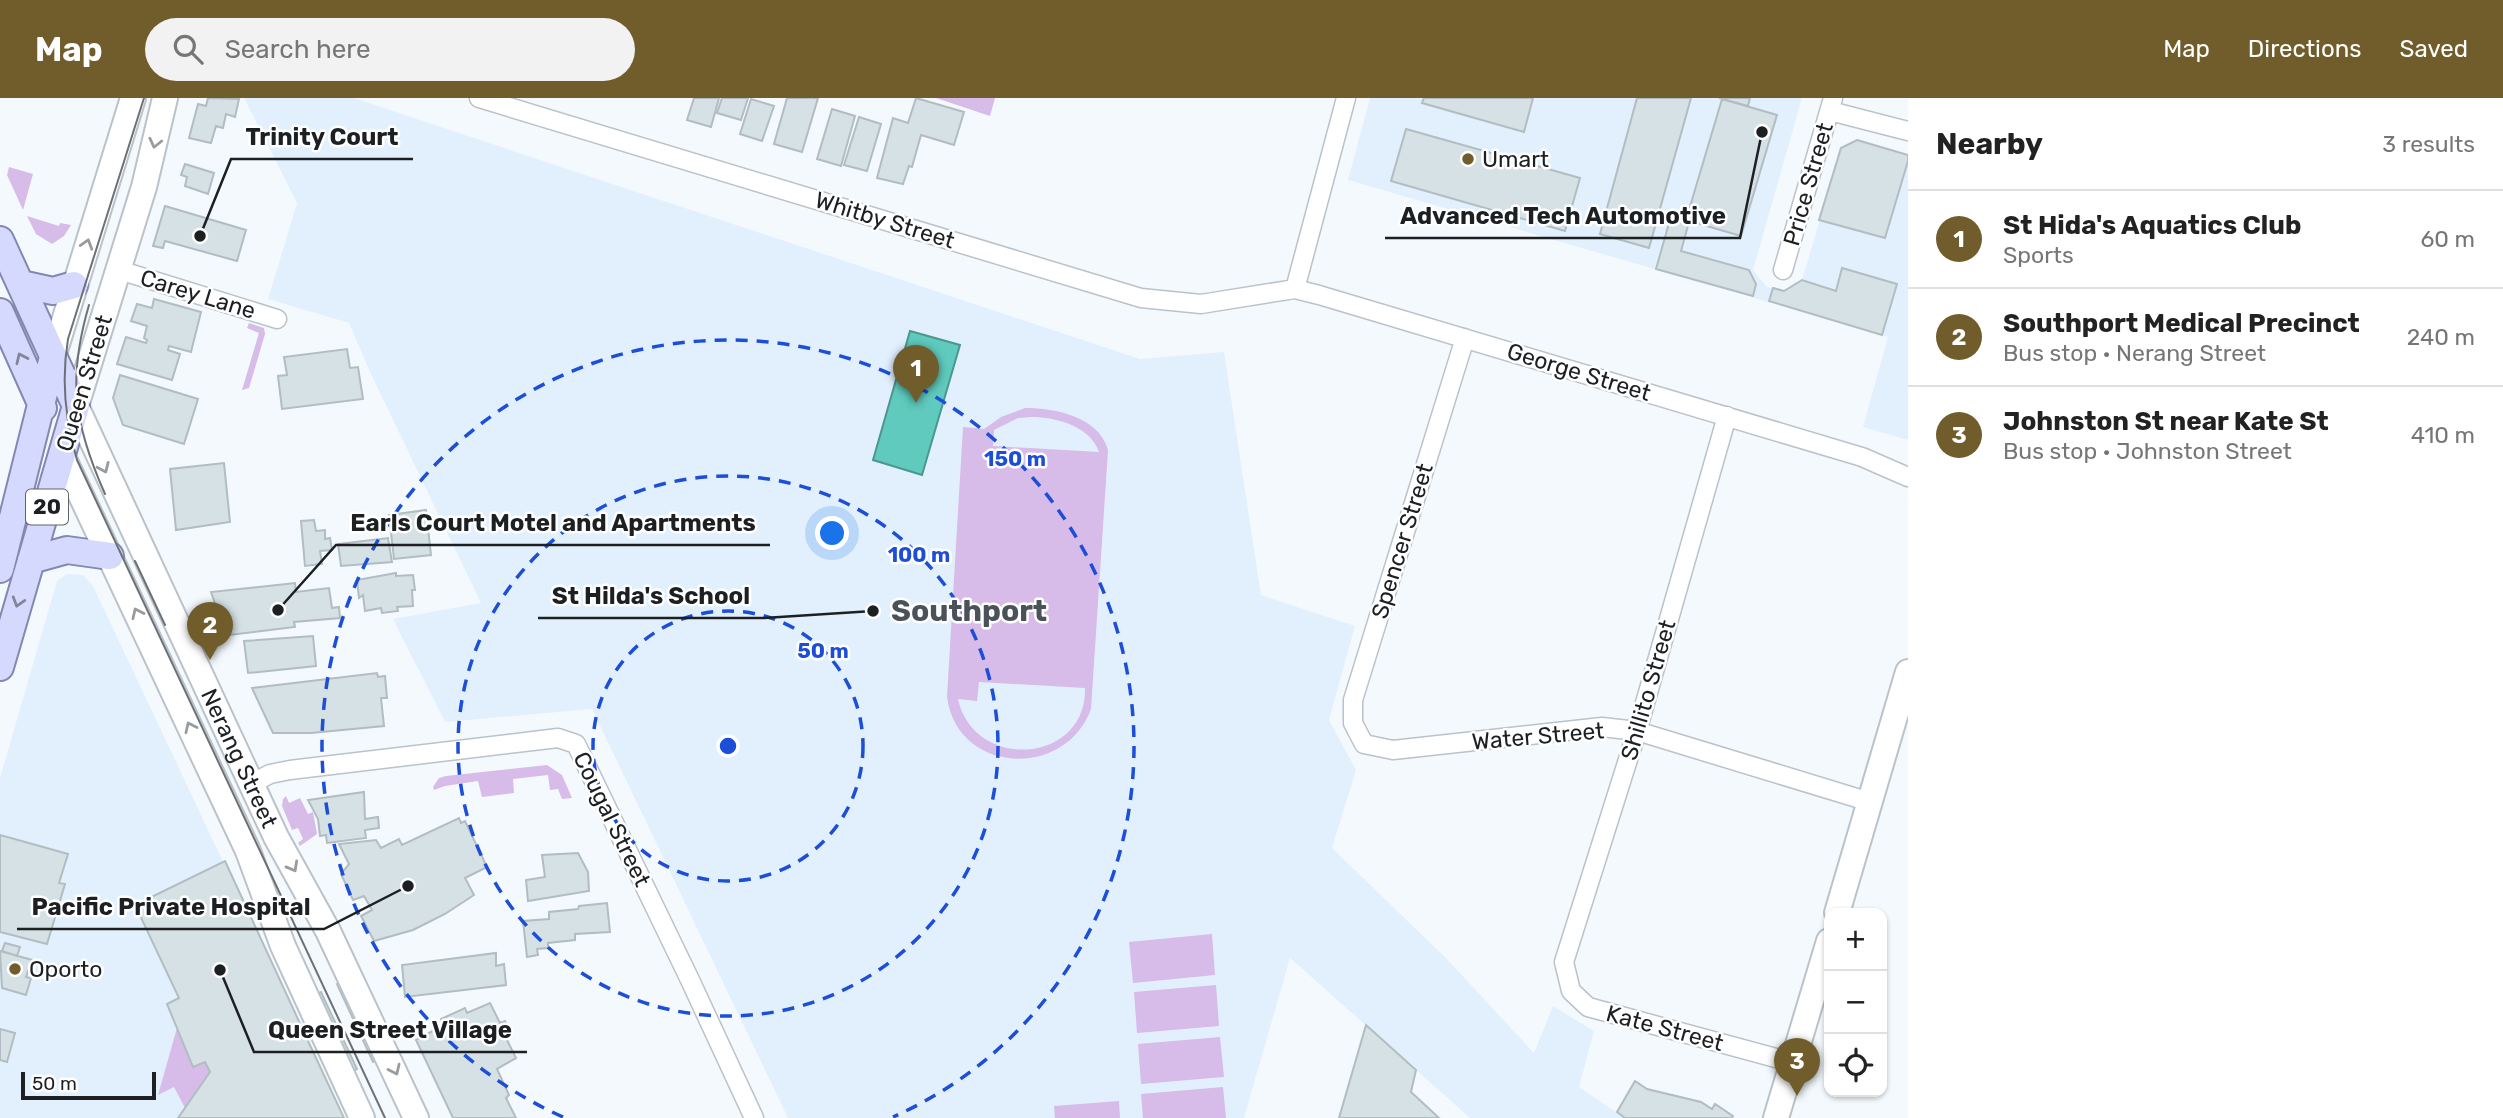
<!DOCTYPE html>
<html lang="en">
<head>
<meta charset="utf-8">
<style>
  :root { --surface:#fff; --page:#f2f2f2; --text:#222; --muted:#767676; --line:#e0e0e0; --accent:#705d2b }
  body { margin:0; font-family:Rubik,sans-serif; background:var(--page); color:var(--text) }
  .controls { position:absolute; right:21px; bottom:21px; display:grid; overflow:hidden; border-radius:14px; box-shadow:0 2px 5px #0004 }
  .controls button { width:63px; height:63px; display:grid; place-items:center; padding:0; border:0; border-bottom:2px solid var(--line); background:var(--surface); color:var(--text); font:35px sans-serif }
  .scale { position:absolute; left:21px; bottom:18px; width:135px; box-sizing:border-box; padding-left:7px; border:4px solid #1d2023; border-top:0; font-size:19px; line-height:24px; white-space:nowrap; color:#1d2023; -webkit-text-stroke:5px #fff; paint-order:stroke }
  .you { position:absolute; left:833px; top:436px; width:24px; height:24px; margin:-18px; border:5px solid #fff; border-radius:50%; background:#1a73e8; box-shadow:0 0 0 10px #1a73e833 }
  .badge { display:grid; place-items:center; width:46px; height:46px; border-radius:50%; background:var(--accent); color:#fff; font-size:23px; font-weight:700 }
  .pin { position:absolute; translate:-50% -58px; filter:drop-shadow(0 2px 4px #0008) }
  .pin::after { content:''; position:absolute; top:37px; width:24px; height:21px; background:inherit; clip-path:polygon(0 0,100% 0,50% 100%) }
  .list { margin:0; padding:0; list-style:none }
  h2 { display:flex; justify-content:space-between; align-items:center; height:91px; margin:0; padding:0 28px; font-size:30px }
  h2 small { font-size:23px; font-weight:400; color:var(--muted) }
  .list li { display:grid; grid-template-columns:46px 1fr auto; gap:21px; align-items:center; box-sizing:border-box; height:98px; padding:0 28px; border-top:2px solid var(--line) }
  .list b { display:block; font-size:26px; white-space:nowrap }
  .list p { margin:0; font-size:23px; white-space:nowrap; color:var(--muted) }
  .list em { font-size:23px; font-style:normal; color:var(--muted) }
  .icon { flex:none; width:38px; height:38px; fill:none; stroke:currentColor; stroke-width:2; stroke-linecap:round; stroke-linejoin:round }
  .map { position:relative; flex:none; width:1908px; height:1020px; overflow:hidden }
  header { display:flex; align-items:center; gap:42px; box-sizing:border-box; height:98px; padding:0 35px; background:var(--accent); color:#fff }
  header strong { font-size:33px }
  nav { display:flex; gap:38px; margin-inline-start:auto; font-size:24px }
  .search { width:490px; height:63px; background:var(--page); display:flex; align-items:center; gap:18px; box-sizing:border-box; padding:0 24px; border-radius:38px; color:var(--muted); font-size:26px }
  main { display:flex }
  aside { flex:1; background:var(--surface) }
  .map>svg:first-child { display:block }
  .built { fill:#e2f0fe }
  .green { fill:#d7bbe8; fill-rule:evenodd }
  .water { fill:#5fcabd; stroke:#4b978f; stroke-width:2 }
  .building { fill:#d5e1e5; stroke:#b1bdc1; stroke-width:2 }
  .lines { fill:none; stroke-linecap:round; stroke-linejoin:round }
  .street-casing { stroke:#bac2ca; stroke-width:21 }
  .secondary-casing { stroke:#bac2ca; stroke-width:28 }
  .primary-casing { stroke:#8387b1; stroke-width:30 }
  .street { stroke:#fff; stroke-width:18 }
  .secondary { stroke:#fff; stroke-width:24 }
  .primary { stroke:#d6d9fe; stroke-width:26 }
  .tram { stroke:#6d7175; stroke-width:2 }
  .oneway { stroke:#999b9c }
  .oneway2 { stroke:#83869b }
  .ring { fill:none; stroke:#1d4ed8; stroke-width:3.5; stroke-dasharray:12 9 }
  .poi-dot { fill:#705d2b; stroke:#fff; stroke-width:2.5 }
  .labels { text-anchor:middle; stroke-width:5; stroke-linejoin:round; paint-order:stroke }
  .shield { fill:#fff; stroke:#616365; stroke-width:2 }
  .shield-label { font-size:21px; font-weight:bold; fill:#1d2023 }
  .poi-label { font-size:23px; fill:#1d2023; stroke:#fff; text-anchor:start }
  .street-label { font-size:23px; fill:#1d2023; stroke:#fff }
  .district-label { font-size:30px; font-weight:bold; fill:#4a5158; stroke:#fff }
  .centre { fill:#1d4ed8; stroke:#fff; stroke-width:3.5 }
  .ring-label { font-size:21px; text-anchor:middle; font-weight:bold; fill:#1d4ed8; stroke:#fff; stroke-width:5; stroke-linejoin:round; paint-order:stroke }
  .leader { fill:none; stroke:#1d2023; stroke-width:2.5 }
  .callout-dot { fill:#1d2023; stroke:#fff; stroke-width:2.5 }
  .callout-label { font-size:24px; text-anchor:middle; font-weight:bold; fill:#1d2023; stroke:#fff; stroke-width:5; stroke-linejoin:round; paint-order:stroke }
</style>
</head>
<body>
<header>
<strong>Map</strong>
<div class="search"><svg class="icon" aria-label="search" viewBox="0 0 24 24"><circle cx="10" cy="10" r="6"/><path d="M15 15l6 6"/></svg>Search here</div>
<nav><a>Map</a><a>Directions</a><a>Saved</a></nav>
</header>
<main>
<div class="map">
<svg width="1908" height="1020" viewBox="0 0 1908 1020">
  <rect width="100%" height="100%" fill="#f4f9fe"/>
  <path class="built" d="M 244,0 L 354,0 L 1140,261 L 1224,254 L 1261,497 L 1355,528 L 1329,622 L 1356,672 L 1332,750 L 1447,861 L 1534,955 L 1553,908 L 1594,933 L 1579,989 L 1625,1020 L 1470,1020 L 1290,860 L 1244,1020 L 788,1020 L 592,611 L 445,624 L 393,521 L 481,505 L 370,274 L 349,225 L 268,201 L 297,105 Z
    M 1370,0 L 1802,0 L 1753,172 L 1767,189 L 1784,193 L 1802,182 L 1841,50 L 1857,42 L 1908,57 L 1908,342 L 1863,329 L 1888,239 L 1348,82 Z
    M 67,476 L 83,477 L 93,488 L 344,1020 L 0,1020 L 0,680 L 57,483 Z"/>
  <path class="green" d="M 936,0 L 995,0 L 990,18 Z
    M 9,69 L 33,76 L 23,112 L 7,77 Z
    M 27,118 L 59,128 L 60,125 L 71,127 L 64,138 L 52,146 L 36,136 Z
    M 249,225 L 264,230 L 265,236 L 249,290 L 242,292 L 259,235 L 247,230 Z
    M 1025,310 C 1056,310 1099,319 1108,352 L 1091,611 C 1065,682 957,676 947,599 L 963,329 L 984,331 L 1001,319 ZM 1031,319 C 1056,319 1090,328 1099,354 L 993,348 L 994,332 L 1018,320 ZM 979,584 L 1085,590 C 1087,666 974,674 958,601 L 977,603 Z
    M 547,667 L 562,677 L 572,700 L 562,701 L 558,691 L 550,692 L 548,677 L 513,681 L 514,695 L 482,699 L 478,683 L 445,688 L 434,692 L 433,689 L 439,680 L 446,678 Z
    M 286,698 L 289,705 L 300,700 L 308,716 L 313,714 L 317,736 L 300,748 L 298,745 L 303,741 L 298,730 L 292,732 L 282,708 L 283,701 Z
    M 1212,836 L 1215,877 L 1133,885 L 1129,844 Z
    M 1216,887 L 1219,928 L 1137,935 L 1134,894 Z
    M 177,930 L 193,969 L 205,964 L 210,974 L 185,1010 L 174,989 L 158,997 Z
    M 1220,939 L 1224,979 L 1141,986 L 1138,946 Z
    M 1223,989 L 1226,1020 L 1143,1020 L 1141,996 Z
    M 1119,1003 L 1120,1020 L 1055,1020 L 1054,1008 Z"/>
  <path class="water" d="M 910,233 L 960,247 L 922,377 L 873,362 Z"/>
  <path class="building" d="M 208,0 L 239,1 L 235,19 L 226,16 L 223,30 L 216,28 L 211,45 L 189,40 L 198,6 L 206,8 Z
    M 694,0 L 719,0 L 711,29 L 687,22 Z
    M 722,0 L 748,0 L 741,22 L 717,15 Z
    M 787,0 L 818,0 L 802,54 L 774,46 Z
    M 916,0 L 964,14 L 954,47 L 921,37 L 912,69 L 909,68 L 903,86 L 877,80 L 893,20 L 908,25 Z
    M 1424,0 L 1533,0 L 1524,34 L 1422,5 Z
    M 1637,0 L 1691,0 L 1649,150 L 1600,136 Z
    M 1719,0 L 1750,0 L 1748,8 Z
    M 751,1 L 774,8 L 762,43 L 740,36 Z
    M 1722,1 L 1777,17 L 1741,138 L 1686,122 Z
    M 832,11 L 855,18 L 841,68 L 817,61 Z
    M 859,19 L 881,26 L 867,73 L 844,67 Z
    M 1406,31 L 1580,80 L 1565,133 L 1391,83 Z
    M 1857,42 L 1908,57 L 1908,63 L 1885,140 L 1819,122 L 1841,50 Z
    M 185,66 L 214,75 L 208,96 L 185,88 L 187,79 L 181,77 Z
    M 165,108 L 246,132 L 237,163 L 165,143 L 163,150 L 153,148 Z
    M 1671,118 L 1689,124 L 1681,153 L 1749,172 L 1756,186 L 1753,198 L 1656,171 Z
    M 1842,170 L 1897,186 L 1882,237 L 1769,203 L 1773,190 L 1784,193 L 1802,182 L 1836,193 Z
    M 154,201 L 201,214 L 191,254 L 169,248 L 168,252 L 180,256 L 172,282 L 117,266 L 126,239 L 146,245 L 147,242 L 144,240 L 147,228 L 131,223 L 137,206 L 152,210 Z
    M 347,251 L 350,270 L 358,269 L 363,301 L 282,311 L 278,278 L 287,277 L 284,259 Z
    M 120,277 L 198,301 L 184,346 L 123,327 L 113,300 Z
    M 224,365 L 230,424 L 176,432 L 170,371 Z
    M 426,412 L 431,457 L 394,461 L 389,417 Z
    M 314,422 L 316,433 L 325,432 L 325,441 L 330,440 L 332,452 L 320,453 L 322,466 L 305,468 L 301,423 Z
    M 388,440 L 392,464 L 341,468 L 338,446 Z
    M 396,475 L 396,478 L 413,477 L 415,492 L 412,492 L 413,508 L 397,509 L 398,513 L 382,515 L 381,510 L 365,513 L 363,497 L 359,500 L 357,482 Z
    M 295,485 L 296,494 L 329,490 L 332,510 L 339,509 L 340,520 L 294,524 L 295,529 L 230,537 L 228,522 L 208,530 L 203,520 L 218,514 L 211,494 Z
    M 313,538 L 316,568 L 248,575 L 244,543 Z
    M 377,575 L 378,579 L 385,578 L 387,600 L 381,600 L 384,628 L 311,635 L 273,635 L 252,590 Z
    M 364,694 L 365,721 L 378,719 L 379,730 L 365,732 L 366,740 L 327,745 L 326,737 L 320,738 L 318,721 L 308,702 Z
    M 459,720 L 461,725 L 465,723 L 487,769 L 465,780 L 474,797 L 445,816 L 413,832 L 374,843 L 361,818 L 372,812 L 364,798 L 353,802 L 341,776 L 349,766 L 339,746 L 376,742 L 381,750 L 399,741 L 402,747 Z
    M 0,737 L 68,756 L 59,785 L 65,786 L 47,846 L 0,834 Z
    M 578,755 L 588,774 L 589,793 L 528,803 L 526,782 L 545,779 L 542,757 Z
    M 225,763 L 309,945 L 344,1020 L 178,1020 L 210,974 L 205,964 L 193,969 L 167,906 L 179,900 L 135,807 Z
    M 607,805 L 610,834 L 575,836 L 575,842 L 548,845 L 548,850 L 537,851 L 538,857 L 527,859 L 523,823 L 549,821 L 549,814 L 578,811 L 579,808 Z
    M 5,845 L 20,849 L 17,858 L 2,853 Z
    M 0,853 L 32,862 L 26,879 L 31,880 L 26,897 L 2,890 Z
    M 496,855 L 496,868 L 504,866 L 506,887 L 405,899 L 402,867 Z
    M 346,883 L 381,960 L 373,964 L 337,886 Z
    M 321,894 L 357,971 L 349,975 L 312,898 Z
    M 490,905 L 500,925 L 505,923 L 512,937 L 506,940 L 516,960 L 497,971 L 509,997 L 506,1000 L 516,1020 L 453,1020 L 416,942 L 444,927 L 441,921 L 465,910 L 467,915 Z
    M 1366,927 L 1416,972 L 1411,994 L 1439,1020 L 1339,1020 Z
    M 0,931 L 15,935 L 7,964 L 0,962 Z
    M 1635,983 L 1647,991 L 1701,1004 L 1712,1011 L 1715,1006 L 1733,1018 L 1732,1020 L 1625,1020 L 1617,1014 Z"/>
  <g class="lines">
    <defs>
      <path id="street" d="M 479,0 L 1141,200 L 1201,206 L 1295,191 L 1319,197 L 1862,359 L 1908,379
        M 1830,13 L 1908,33
        M 119,172 L 277,221
        M 1783,172 L 1833,0
        M 1295,191 L 1346,0
        M 1465,240 L 1353,602 L 1353,625 L 1364,646 L 1393,652 L 1602,629 L 1637,633 L 1870,704
        M 1727,318 L 1637,633 L 1564,864 L 1571,893 L 1588,909 L 1794,965
        M 251,686 L 270,676 L 290,672 L 558,640 L 576,646 L 690,882 L 754,1020"/>
      <g id="secondary">
        <path id="s1" d="M 165,0 L 144,89 L 76,308 L 276,739 L 328,833 L 416,1020"/>
        <path d="M 53,259 L 133,0"/>
        <path d="M 62,357 L 248,753 L 283,848 L 362,1020"/>
        <path d="M 1837,815 L 1908,574"/>
        <path d="M 1776,1020 L 1829,843"/>
      </g>
      <path id="primary" d="M 0,142 L 76,308 L 0,569
        M 21,186 L 53,193 L 74,187
        M 0,214 L 43,310
        M 31,462 L 67,452 L 110,458
        M 0,471 L 53,259"/>
    </defs>
    <use href="#street" class="street-casing"/>
    <use href="#secondary" class="secondary-casing"/>
    <use href="#primary" class="primary-casing"/>
    <use href="#street" class="street"/>
    <use href="#secondary" class="secondary"/>
    <use href="#primary" class="primary"/>
    <path class="tram" d="M 144,0 L 68,241 C 61,283 65,322 77,362 L 385,1020
      M 89,207 C 67,282 74,326 105,396
      M 135,463 L 165,527"/>
  </g>
  <defs><path id="oneway-chevron" d="M-2-3.5L2.5 0L-2 3.5" fill="none" stroke-width="1.6" stroke-linecap="round" stroke-linejoin="round" transform="scale(1.75)"/></defs>
  <g class="oneway">
    <use href="#oneway-chevron" transform="translate(155 45) rotate(103)"/>
    <use href="#oneway-chevron" transform="translate(87 146) rotate(-73)"/>
    <use href="#oneway-chevron" transform="translate(104 370) rotate(66)"/>
    <use href="#oneway-chevron" transform="translate(137 515) rotate(-115)"/>
    <use href="#oneway-chevron" transform="translate(190 629) rotate(-115)"/>
    <use href="#oneway-chevron" transform="translate(293 769) rotate(61)"/>
    <use href="#oneway-chevron" transform="translate(395 972) rotate(65)"/>
  </g>
  <g class="oneway2">
    <use href="#oneway-chevron" transform="translate(21 260) rotate(-115)"/>
    <use href="#oneway-chevron" transform="translate(18 504) rotate(107)"/>
  </g>
  <g class="ring">
    <circle cx="728" cy="648" r="135"/>
    <circle cx="728" cy="648" r="270"/>
    <path d="M563 1019A406 406 0 1 1 893 1019"/>
  </g>
  <g class="poi-dot">
    <circle cx="1468" cy="61" r="7"/>
    <circle cx="15" cy="871" r="7"/>
  </g>
  <g class="labels">
    <rect class="shield" x="26" y="391.5" width="42" height="35" rx="5"/>
    <g class="shield-label">
      <text x="47" y="416">20</text>
    </g>
    <g class="poi-label">
      <text x="1482" y="69">Umart</text>
      <text x="29" y="879">Oporto</text>
    </g>
    <g class="street-label">
      <text transform="translate(1808 86) rotate(-74)" y="8">Price Street</text>
      <text transform="translate(885 122) rotate(17)" y="8">Whitby Street</text>
      <text transform="translate(198 196) rotate(17)" y="8">Carey Lane</text>
      <text transform="translate(1579 274) rotate(17)" y="8">George Street</text>
      <text transform="translate(84 285) rotate(-73)" y="8">Queen Street</text>
      <text transform="translate(1402 443) rotate(-73)" y="8">Spencer Street</text>
      <text transform="translate(1648 592) rotate(-74)" y="8">Shillito Street</text>
      <text transform="translate(1538 638) rotate(-5)" y="8">Water Street</text>
      <text dy="8" stroke="none"><textPath href="#s1" startOffset="709">Nerang Street</textPath></text>
      <text transform="translate(612 721) rotate(64)" y="8">Cougal Street</text>
      <text transform="translate(1665 930) rotate(15)" y="8">Kate Street</text>
    </g>
    <g class="district-label">
      <text x="969" y="523">Southport</text>
    </g>
  </g>
  <circle cx="728" cy="648" r="10" class="centre"/>
  <g class="ring-label">
    <text x="1015" y="368">150 m</text>
    <text x="919" y="464">100 m</text>
    <text x="823" y="560">50 m</text>
  </g>
  <path class="leader" d="M200 138L231 61H413M1762 34L1740 140H1385M278 512L336 447H770M873 513L764 520H538M408 788L324 831H17M220 872L254 954H527"/>
  <g class="callout-dot">
    <circle cx="200" cy="138" r="7"/>
    <circle cx="1762" cy="34" r="7"/>
    <circle cx="278" cy="512" r="7"/>
    <circle cx="873" cy="513" r="7"/>
    <circle cx="408" cy="788" r="7"/>
    <circle cx="220" cy="872" r="7"/>
  </g>
  <g class="callout-label">
    <text x="322" y="47">Trinity Court</text>
    <text x="1563" y="126">Advanced Tech Automotive</text>
    <text x="553" y="433">Earls Court Motel and Apartments</text>
    <text x="651" y="506">St Hilda's School</text>
    <text x="171" y="817">Pacific Private Hospital</text>
    <text x="390" y="940">Queen Street Village</text>
  </g>
</svg>
<div class="controls">
<button>+</button>
<button>−</button>
<button><svg class="icon" aria-label="locate" viewBox="0 0 24 24"><circle cx="12" cy="12" r="6"/><path d="M12 2v4M12 18v4M2 12h4M18 12h4"/></svg></button>
</div>
<div class="scale">50 m</div>
<div class="you"></div>
<div class="pin badge" style="left:916px;top:305px">1</div>
<div class="pin badge" style="left:210px;top:562px">2</div>
<div class="pin badge" style="left:1797px;top:998px">3</div>
</div>
<aside>
<h2>Nearby<small>3 results</small></h2>
<ul class="list">
<li><span class="badge">1</span><div><b>St Hida's Aquatics Club</b><p>Sports</p></div><em>60 m</em></li>
<li><span class="badge">2</span><div><b>Southport Medical Precinct</b><p>Bus stop · Nerang Street</p></div><em>240 m</em></li>
<li><span class="badge">3</span><div><b>Johnston St near Kate St</b><p>Bus stop · Johnston Street</p></div><em>410 m</em></li>
</ul>
</aside>
</main>
</body>
</html>
